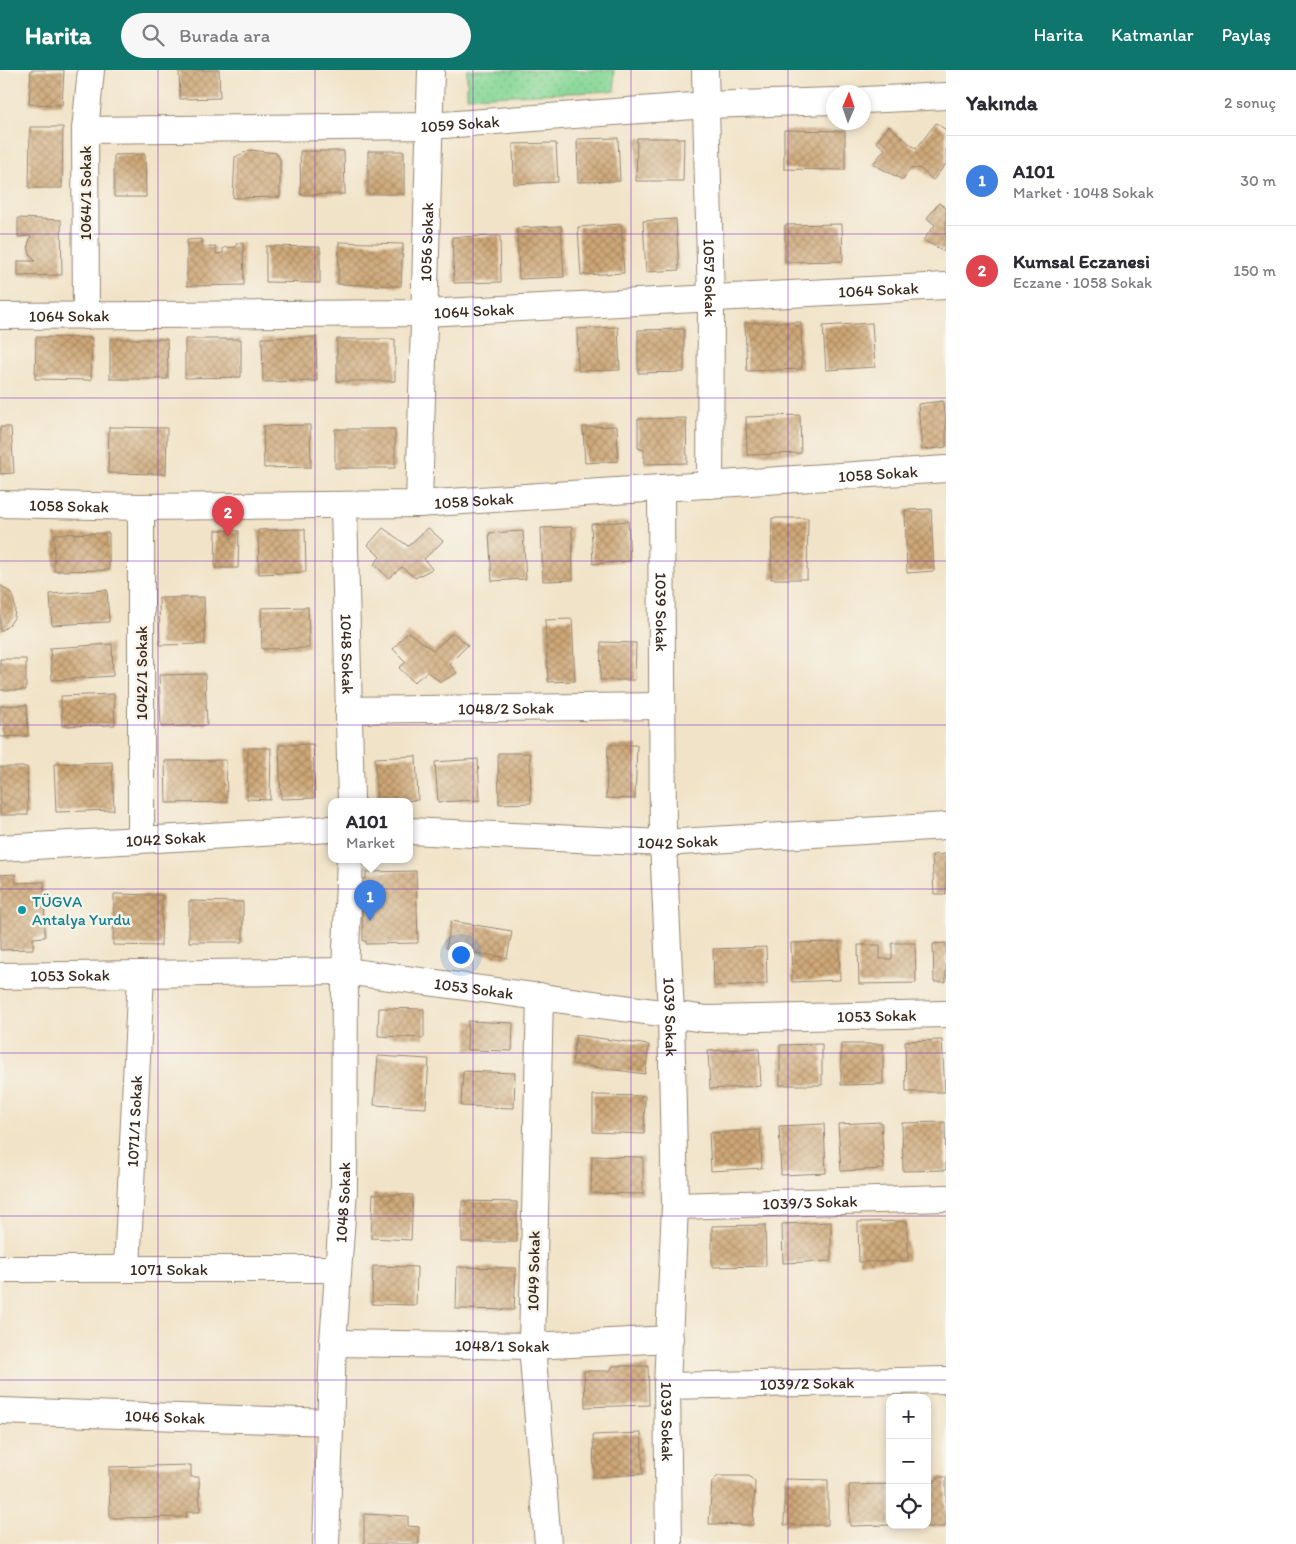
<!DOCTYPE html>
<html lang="tr">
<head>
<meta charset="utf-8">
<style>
  :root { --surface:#fff; --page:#f7f7f7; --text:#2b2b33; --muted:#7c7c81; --line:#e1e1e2; --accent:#0f766e }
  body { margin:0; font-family:Itim,sans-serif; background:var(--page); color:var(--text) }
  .controls { position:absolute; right:15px; bottom:15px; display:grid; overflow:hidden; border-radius:10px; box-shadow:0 2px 8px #0003 }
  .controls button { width:45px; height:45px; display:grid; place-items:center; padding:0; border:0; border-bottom:1px solid var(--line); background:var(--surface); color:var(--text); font:25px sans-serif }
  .compass { position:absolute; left:826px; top:15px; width:45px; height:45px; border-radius:50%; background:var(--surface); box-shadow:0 2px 8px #0003; rotate:2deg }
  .you { position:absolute; left:460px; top:884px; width:18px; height:18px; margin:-12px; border:4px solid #fff; border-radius:50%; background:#1a73e8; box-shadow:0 0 0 8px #1a73e833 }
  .badge { display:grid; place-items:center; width:32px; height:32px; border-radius:50%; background:var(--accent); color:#fff; font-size:16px; font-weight:700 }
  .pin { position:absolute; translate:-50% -41px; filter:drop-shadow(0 1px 2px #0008) }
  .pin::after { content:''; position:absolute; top:26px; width:18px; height:15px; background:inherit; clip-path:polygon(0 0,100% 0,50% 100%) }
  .popup { position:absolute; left:328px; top:728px; width:85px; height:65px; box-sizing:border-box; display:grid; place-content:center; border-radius:10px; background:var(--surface); filter:drop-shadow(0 1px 4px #0005); font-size:16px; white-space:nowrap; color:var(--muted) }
  .popup b { font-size:19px; color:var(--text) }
  .popup::after { content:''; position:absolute; left:50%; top:100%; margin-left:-10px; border:10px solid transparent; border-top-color:var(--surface) }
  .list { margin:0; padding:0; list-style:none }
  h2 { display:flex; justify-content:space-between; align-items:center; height:65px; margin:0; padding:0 20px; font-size:21px }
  h2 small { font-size:16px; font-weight:400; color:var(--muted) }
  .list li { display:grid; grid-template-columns:32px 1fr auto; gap:15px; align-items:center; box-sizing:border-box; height:90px; padding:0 20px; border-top:1px solid var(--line) }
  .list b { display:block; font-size:19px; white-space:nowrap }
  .list p { margin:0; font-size:16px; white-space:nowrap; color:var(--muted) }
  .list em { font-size:16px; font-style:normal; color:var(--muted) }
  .icon { flex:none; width:28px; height:28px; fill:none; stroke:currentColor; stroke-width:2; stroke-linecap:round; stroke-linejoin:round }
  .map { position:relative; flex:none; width:946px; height:1474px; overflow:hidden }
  header { display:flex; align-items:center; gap:30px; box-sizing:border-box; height:70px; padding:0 25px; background:var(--accent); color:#fff }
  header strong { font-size:24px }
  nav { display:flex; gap:28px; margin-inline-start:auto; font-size:18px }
  .search { width:350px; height:45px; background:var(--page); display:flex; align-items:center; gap:12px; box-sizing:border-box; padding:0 18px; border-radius:28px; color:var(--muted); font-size:19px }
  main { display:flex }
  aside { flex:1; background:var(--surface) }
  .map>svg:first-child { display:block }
  .park { fill:url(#park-dots); stroke:#62815b }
  .building { fill:url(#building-cross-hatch) }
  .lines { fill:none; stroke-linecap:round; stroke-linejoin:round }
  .minor-casing { stroke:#968673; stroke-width:28 }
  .minor { stroke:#fff; stroke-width:26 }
  .grid { fill:none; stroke:#7b2cbf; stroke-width:1; stroke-opacity:0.55 }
  .culture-dot { fill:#0f9aa8; stroke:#f7f3e8; stroke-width:2 }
  .labels { text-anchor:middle; stroke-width:5; stroke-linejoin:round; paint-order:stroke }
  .street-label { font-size:16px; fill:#3b2a1e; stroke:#f7f3e8 }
  .culture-label { font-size:16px; fill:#0d838f; stroke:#f7f3e8; text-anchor:start }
</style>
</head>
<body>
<header>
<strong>Harita</strong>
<div class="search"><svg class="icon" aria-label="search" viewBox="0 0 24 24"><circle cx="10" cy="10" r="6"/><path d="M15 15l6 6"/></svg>Burada ara</div>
<nav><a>Harita</a><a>Katmanlar</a><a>Paylaş</a></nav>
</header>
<main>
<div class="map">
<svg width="946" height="1474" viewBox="0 0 946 1474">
  <defs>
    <pattern id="park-dots" width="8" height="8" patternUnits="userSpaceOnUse" patternTransform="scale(1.25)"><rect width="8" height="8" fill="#88d898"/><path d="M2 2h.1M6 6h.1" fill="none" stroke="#76ba83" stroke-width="1.8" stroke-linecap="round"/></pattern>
    <pattern id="building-cross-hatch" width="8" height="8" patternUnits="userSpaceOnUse" patternTransform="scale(1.25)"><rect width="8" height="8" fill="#cea777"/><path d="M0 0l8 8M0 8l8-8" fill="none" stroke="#a88861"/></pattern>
  </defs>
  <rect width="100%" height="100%" fill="#f7f3e8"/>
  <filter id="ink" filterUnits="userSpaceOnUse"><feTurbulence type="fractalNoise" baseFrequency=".02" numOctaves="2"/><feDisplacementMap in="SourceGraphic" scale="10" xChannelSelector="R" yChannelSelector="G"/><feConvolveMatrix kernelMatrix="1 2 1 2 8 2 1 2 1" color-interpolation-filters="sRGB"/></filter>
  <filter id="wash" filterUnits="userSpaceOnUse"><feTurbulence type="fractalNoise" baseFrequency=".0096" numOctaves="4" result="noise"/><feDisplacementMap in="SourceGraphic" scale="20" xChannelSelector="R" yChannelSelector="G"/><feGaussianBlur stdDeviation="1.12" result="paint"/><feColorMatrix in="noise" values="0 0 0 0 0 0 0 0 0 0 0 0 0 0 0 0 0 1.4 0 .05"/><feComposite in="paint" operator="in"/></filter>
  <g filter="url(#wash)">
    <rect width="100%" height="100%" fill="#f1e3c8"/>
    <path class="park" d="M 467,0 L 614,0 L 615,21 L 467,27 Z"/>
    <g id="blocks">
      <path class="building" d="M 31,0 L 64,0 L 62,35 L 29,34 Z
        M 179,0 L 219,0 L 220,28 L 180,29 Z
        M 936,53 L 946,60 L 946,94 L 933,110 L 919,98 L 910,99 L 903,110 L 873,94 L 885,79 L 876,72 L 889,56 L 916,79 Z
        M 30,57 L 63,57 L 62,118 L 29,118 Z
        M 784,60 L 845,61 L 845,100 L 784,99 Z
        M 618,68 L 620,111 L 578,112 L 577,69 Z
        M 637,68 L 684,68 L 683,111 L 636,111 Z
        M 556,73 L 558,112 L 514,114 L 513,74 Z
        M 250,80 L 276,83 L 280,89 L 280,127 L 233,128 L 235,87 Z
        M 300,81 L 344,81 L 345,124 L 301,125 Z
        M 368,81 L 404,81 L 404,124 L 368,124 Z
        M 145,84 L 146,127 L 114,127 L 114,85 Z
        M 939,133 L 946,138 L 946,182 L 923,170 L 935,155 L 927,148 Z
        M 18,148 L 61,150 L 62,205 L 18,206 L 18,191 L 35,191 L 30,184 L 28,175 L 31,166 L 18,167 Z
        M 676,149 L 679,200 L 646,202 L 643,151 Z
        M 621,154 L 624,203 L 581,205 L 578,157 Z
        M 842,154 L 843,191 L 785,192 L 785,155 Z
        M 561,156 L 564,207 L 519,209 L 517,158 Z
        M 500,166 L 501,212 L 454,213 L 452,167 Z
        M 202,169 L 202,177 L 216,177 L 216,184 L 223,183 L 223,178 L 236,177 L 236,173 L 243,173 L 244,215 L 187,216 L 187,170 Z
        M 339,172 L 403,174 L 401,216 L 338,214 Z
        M 266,176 L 320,177 L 320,213 L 266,212 Z
        M 801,252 L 802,299 L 747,301 L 745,253 Z
        M 872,253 L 875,297 L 826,300 L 823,256 Z
        M 618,257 L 620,300 L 578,301 L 577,259 Z
        M 684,259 L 684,302 L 638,303 L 638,260 Z
        M 36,267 L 92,268 L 91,310 L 35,309 Z
        M 316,267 L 317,311 L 263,312 L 262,268 Z
        M 110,269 L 167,269 L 168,309 L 110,309 Z
        M 185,269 L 241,269 L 241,307 L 185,308 Z
        M 337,269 L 395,269 L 395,311 L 337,311 Z
        M 943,331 L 944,343 L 946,343 L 946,377 L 922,380 L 918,334 Z
        M 800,345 L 801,383 L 747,385 L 746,347 Z
        M 686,348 L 687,393 L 644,394 L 644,380 L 638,378 L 638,349 Z
        M 310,355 L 311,397 L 264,398 L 263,356 Z
        M 617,356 L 618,391 L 585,393 L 583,357 Z
        M 0,357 L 11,357 L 14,403 L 0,404 Z
        M 109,357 L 167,358 L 166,404 L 108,403 Z
        M 335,359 L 395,359 L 395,398 L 335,398 Z
        M 931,439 L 934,501 L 907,503 L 905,440 Z
        M 772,448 L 808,448 L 807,509 L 771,509 Z
        M 628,451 L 630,491 L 593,494 L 591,454 Z
        M 572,457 L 573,510 L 543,511 L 541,458 Z
        M 383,458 L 408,476 L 428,458 L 443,471 L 424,489 L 432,499 L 415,508 L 402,497 L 389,508 L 374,494 L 380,487 L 368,475 Z
        M 305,459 L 306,502 L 259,504 L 258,460 Z
        M 216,460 L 239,461 L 238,498 L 215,498 Z
        M 523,461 L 526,509 L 492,511 L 489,463 Z
        M 109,463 L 109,500 L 54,501 L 54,464 Z
        M 0,515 L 11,523 L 14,531 L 15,539 L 14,548 L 9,555 L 0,562 Z
        M 107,520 L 109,552 L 52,555 L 50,524 Z
        M 204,527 L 205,574 L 160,575 L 159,528 Z
        M 308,537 L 309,578 L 262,579 L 261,538 Z
        M 572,549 L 575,611 L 548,612 L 545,550 Z
        M 408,562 L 433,580 L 453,563 L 468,575 L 449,594 L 457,603 L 441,612 L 427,602 L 414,612 L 399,598 L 406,592 L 393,579 Z
        M 601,572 L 636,573 L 635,610 L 600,610 Z
        M 112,574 L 113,606 L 52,610 L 50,578 Z
        M 0,589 L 26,589 L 26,620 L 0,620 Z
        M 205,604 L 207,655 L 161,657 L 159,605 Z
        M 114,624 L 115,655 L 62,656 L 61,626 Z
        M 27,635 L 28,666 L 0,667 L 0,636 Z
        M 313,674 L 315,728 L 281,729 L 279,675 Z
        M 608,675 L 637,675 L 635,729 L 606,728 Z
        M 248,678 L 271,678 L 270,730 L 247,729 Z
        M 498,683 L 530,683 L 531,733 L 499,734 Z
        M 416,686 L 418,730 L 377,732 L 375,688 Z
        M 478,689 L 480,730 L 438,732 L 435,692 Z
        M 226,690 L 227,732 L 166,733 L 165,691 Z
        M 112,692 L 114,740 L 56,742 L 54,694 Z
        M 0,697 L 27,697 L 28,745 L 0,745 Z
        M 946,784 L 946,824 L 934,824 L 932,785 Z
        M 416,801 L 418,873 L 366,874 L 366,871 L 363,871 L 362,809 L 366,809 L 366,802 Z
        M 15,804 L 16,813 L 44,812 L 45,867 L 33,868 L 33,879 L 0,880 L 0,805 Z
        M 114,824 L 162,825 L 161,876 L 113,875 Z
        M 189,831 L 243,832 L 243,872 L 189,872 Z
        M 451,851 L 512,861 L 507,888 L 446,878 Z
        M 839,872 L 840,910 L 792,912 L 791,873 Z
        M 892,873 L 915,873 L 916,913 L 859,914 L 858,875 L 880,875 L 880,889 L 892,889 Z
        M 946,873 L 946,912 L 934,912 L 933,874 Z
        M 766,877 L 767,914 L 714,916 L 713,879 Z
        M 379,938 L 424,939 L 424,968 L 378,966 Z
        M 468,951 L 513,953 L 512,981 L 467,980 Z
        M 576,965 L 649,975 L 645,1004 L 572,994 Z
        M 942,970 L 945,1022 L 906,1022 L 905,971 Z
        M 822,974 L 822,1015 L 780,1015 L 780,975 Z
        M 841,974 L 883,974 L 883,1014 L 841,1015 Z
        M 759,978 L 761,1016 L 710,1019 L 708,981 Z
        M 378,986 L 429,989 L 426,1038 L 374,1035 Z
        M 463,1001 L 515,1003 L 514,1038 L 461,1036 Z
        M 593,1025 L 645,1026 L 644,1064 L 593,1062 Z
        M 881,1052 L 884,1099 L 841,1101 L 838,1054 Z
        M 945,1052 L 946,1100 L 903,1101 L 902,1053 Z
        M 824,1054 L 826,1103 L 781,1105 L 779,1056 Z
        M 760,1060 L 762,1098 L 711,1101 L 709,1063 Z
        M 592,1086 L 643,1087 L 643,1124 L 591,1123 Z
        M 373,1124 L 413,1125 L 411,1170 L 371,1168 Z
        M 462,1131 L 517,1132 L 517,1172 L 462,1172 Z
        M 907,1151 L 908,1191 L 859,1192 L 858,1152 Z
        M 831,1152 L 831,1191 L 783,1193 L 782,1154 Z
        M 765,1155 L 766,1196 L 712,1197 L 712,1156 Z
        M 373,1196 L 417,1197 L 416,1235 L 372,1234 Z
        M 457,1197 L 516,1198 L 514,1240 L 456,1239 Z
        M 613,1296 L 648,1296 L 649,1335 L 585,1337 L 584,1301 L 610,1301 Z
        M 641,1363 L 643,1404 L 594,1407 L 593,1365 Z
        M 191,1395 L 191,1407 L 199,1407 L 200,1442 L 186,1442 L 187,1447 L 110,1448 L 109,1397 Z
        M 718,1406 L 749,1406 L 755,1412 L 753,1455 L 709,1454 L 712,1412 Z
        M 939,1407 L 946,1407 L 946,1457 L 926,1457 L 927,1420 Z
        M 785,1409 L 828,1410 L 828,1455 L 784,1455 Z
        M 890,1414 L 890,1455 L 850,1456 L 849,1415 Z
        M 364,1444 L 408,1446 L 408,1456 L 419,1457 L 419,1474 L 364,1474 Z"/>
    </g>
  </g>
  <g filter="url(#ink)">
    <use href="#blocks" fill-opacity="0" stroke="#968673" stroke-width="1"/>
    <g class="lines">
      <defs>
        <g id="minor">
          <path id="s1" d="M 705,0 L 711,229 L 710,415"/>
          <path d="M 864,30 L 946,26"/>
          <path id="s2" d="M 85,60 L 430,56 L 706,35 L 834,31"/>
          <path id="s3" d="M 0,246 L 425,243 L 946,216"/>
          <path d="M 86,246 L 85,60 L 91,0"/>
          <path id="s4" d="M 661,418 L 663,773 L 671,944 L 675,1136 L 667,1316 L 669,1474"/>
          <path id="s5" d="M 0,434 L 141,437 L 419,434 L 946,399"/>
          <path id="s6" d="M 419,434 L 431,0"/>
          <path id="s7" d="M 344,435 L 351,732"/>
          <path d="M 141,437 L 141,769"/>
          <path id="s8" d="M 348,640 L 662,636"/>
          <path id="s9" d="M 409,761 L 663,773 L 946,756"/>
          <path id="s10" d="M 0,778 L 331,759"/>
          <path id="s11" d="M 0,906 L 345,901 L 706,949 L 946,944"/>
          <path d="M 540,926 L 532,1276 L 548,1474"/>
          <path id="s12" d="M 675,1136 L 946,1128"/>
          <path id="s13" d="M 0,1199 L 337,1199"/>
          <path id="s14" d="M 127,1199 L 141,904"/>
          <path id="s15" d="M 333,1273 L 532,1276 L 670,1269"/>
          <path id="s16" d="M 667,1316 L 946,1310"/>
          <path id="s17" d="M 0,1341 L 331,1352"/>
          <path id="s18" d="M 326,1474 L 333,1273 L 344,1119 L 345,901 L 350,790"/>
        </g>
      </defs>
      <use href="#minor" class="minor-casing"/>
      <use href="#minor" class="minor"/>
    </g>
  </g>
  <path class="grid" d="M 158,0 L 158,1474M 315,0 L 315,1474M 473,0 L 473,1474M 631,0 L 631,1474M 788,0 L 788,1474M 0,164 L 946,164M 0,328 L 946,328M 0,491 L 946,491M 0,655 L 946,655M 0,819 L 946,819M 0,983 L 946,983M 0,1146 L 946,1146M 0,1310 L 946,1310"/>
  <circle class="culture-dot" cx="22" cy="840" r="5"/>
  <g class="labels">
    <g class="street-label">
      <text dy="6" stroke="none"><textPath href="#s2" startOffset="375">1059 Sokak</textPath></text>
      <text transform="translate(85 123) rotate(-90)" y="6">1064/1 Sokak</text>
      <text dy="6" stroke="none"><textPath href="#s6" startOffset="262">1056 Sokak</textPath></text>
      <text dy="6" stroke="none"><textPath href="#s1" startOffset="208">1057 Sokak</textPath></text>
      <text dy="6" stroke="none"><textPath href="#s3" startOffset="879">1064 Sokak</textPath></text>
      <text dy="6" stroke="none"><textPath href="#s3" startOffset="474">1064 Sokak</textPath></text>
      <text dy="6" stroke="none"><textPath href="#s3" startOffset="69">1064 Sokak</textPath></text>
      <text dy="6" stroke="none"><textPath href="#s5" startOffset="879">1058 Sokak</textPath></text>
      <text dy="6" stroke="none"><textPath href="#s5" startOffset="474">1058 Sokak</textPath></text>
      <text dy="6" stroke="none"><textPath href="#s5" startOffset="69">1058 Sokak</textPath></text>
      <text dy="6" stroke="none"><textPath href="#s4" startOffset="124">1039 Sokak</textPath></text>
      <text dy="6" stroke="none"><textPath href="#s7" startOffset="149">1048 Sokak</textPath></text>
      <text transform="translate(141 603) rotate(-90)" y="6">1042/1 Sokak</text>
      <text dy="6" stroke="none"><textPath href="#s8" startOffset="158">1048/2 Sokak</textPath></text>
      <text dy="6" stroke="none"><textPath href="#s10" startOffset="166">1042 Sokak</textPath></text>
      <text dy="6" stroke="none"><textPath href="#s9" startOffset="269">1042 Sokak</textPath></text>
      <text dy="6" stroke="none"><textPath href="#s11" startOffset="70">1053 Sokak</textPath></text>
      <text dy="6" stroke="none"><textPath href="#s11" startOffset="475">1053 Sokak</textPath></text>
      <text dy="6" stroke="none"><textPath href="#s11" startOffset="880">1053 Sokak</textPath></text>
      <text dy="6" stroke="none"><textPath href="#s4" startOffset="529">1039 Sokak</textPath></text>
      <text dy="6" stroke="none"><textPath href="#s14" startOffset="148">1071/1 Sokak</textPath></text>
      <text dy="6" stroke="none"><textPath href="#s18" startOffset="342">1048 Sokak</textPath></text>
      <text dy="6" stroke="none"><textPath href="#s12" startOffset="135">1039/3 Sokak</textPath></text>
      <text dy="6" stroke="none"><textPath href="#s13" startOffset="169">1071 Sokak</textPath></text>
      <text transform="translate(533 1201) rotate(-89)" y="6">1049 Sokak</text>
      <text dy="6" stroke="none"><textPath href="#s15" startOffset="169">1048/1 Sokak</textPath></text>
      <text dy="6" stroke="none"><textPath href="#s16" startOffset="140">1039/2 Sokak</textPath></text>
      <text dy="6" stroke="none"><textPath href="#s17" startOffset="165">1046 Sokak</textPath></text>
      <text dy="6" stroke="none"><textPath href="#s4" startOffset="934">1039 Sokak</textPath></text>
    </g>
    <g class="culture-label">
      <text x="32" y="837">TÜGVA<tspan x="32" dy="18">Antalya Yurdu</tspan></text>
    </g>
  </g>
</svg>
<div class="controls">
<button>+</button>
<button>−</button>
<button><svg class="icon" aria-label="locate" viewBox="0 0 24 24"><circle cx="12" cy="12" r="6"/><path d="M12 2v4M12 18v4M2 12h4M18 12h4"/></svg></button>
</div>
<svg class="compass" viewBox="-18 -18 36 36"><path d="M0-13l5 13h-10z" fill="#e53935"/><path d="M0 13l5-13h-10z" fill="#7c7c81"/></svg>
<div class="you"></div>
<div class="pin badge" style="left:370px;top:851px;background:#3f7fe0">1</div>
<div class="popup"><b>A101</b>Market</div>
<div class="pin badge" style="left:228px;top:467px;background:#e0444e">2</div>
</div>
<aside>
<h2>Yakında<small>2 sonuç</small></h2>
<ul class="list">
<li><span class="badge" style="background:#3f7fe0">1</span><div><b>A101</b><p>Market · 1048 Sokak</p></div><em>30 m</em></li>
<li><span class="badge" style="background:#e0444e">2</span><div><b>Kumsal Eczanesi</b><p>Eczane · 1058 Sokak</p></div><em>150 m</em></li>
</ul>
</aside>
</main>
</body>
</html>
